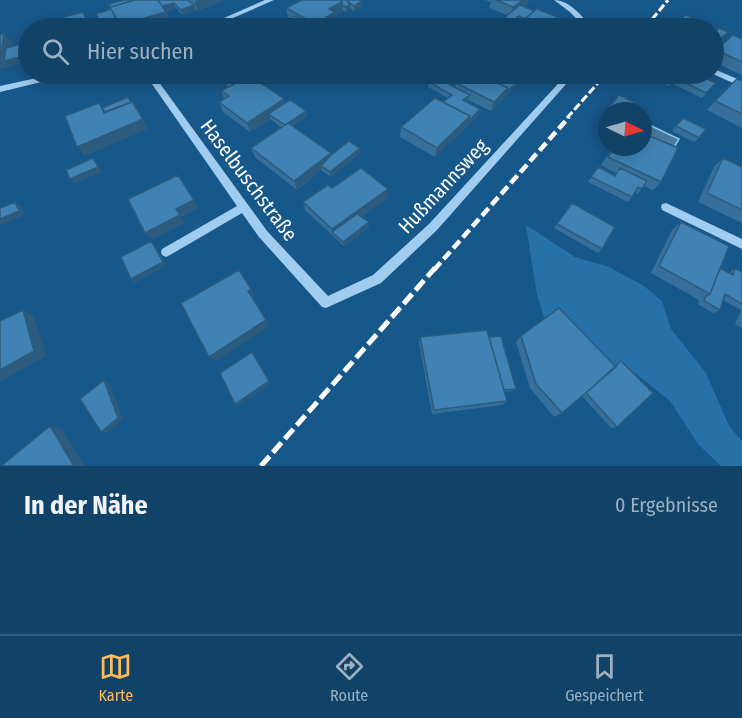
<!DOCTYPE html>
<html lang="de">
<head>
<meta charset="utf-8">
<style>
  :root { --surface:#114268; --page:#1a496e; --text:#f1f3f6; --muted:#9cb0c0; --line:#305b7c; --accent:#ffbb5d }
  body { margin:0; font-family:"Fira Sans Condensed",sans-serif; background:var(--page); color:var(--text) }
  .compass { position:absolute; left:598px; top:102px; width:54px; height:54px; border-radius:50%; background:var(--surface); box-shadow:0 3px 15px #0003; rotate:95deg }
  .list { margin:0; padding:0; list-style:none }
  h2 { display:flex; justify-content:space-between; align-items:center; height:78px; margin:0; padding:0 24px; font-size:26px }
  h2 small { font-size:20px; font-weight:400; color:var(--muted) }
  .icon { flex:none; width:33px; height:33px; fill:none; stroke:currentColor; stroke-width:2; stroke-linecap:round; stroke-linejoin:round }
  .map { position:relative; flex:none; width:742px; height:466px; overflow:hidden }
  .search { position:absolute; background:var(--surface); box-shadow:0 3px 15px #0003; left:18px; right:18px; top:18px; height:66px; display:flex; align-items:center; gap:15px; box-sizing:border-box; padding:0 21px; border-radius:33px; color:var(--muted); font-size:22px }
  .sheet { height:168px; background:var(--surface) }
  nav { display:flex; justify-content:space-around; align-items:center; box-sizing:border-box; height:84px; border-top:2px solid var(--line); background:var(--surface); font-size:16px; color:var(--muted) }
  nav a { display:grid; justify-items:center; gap:3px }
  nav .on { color:var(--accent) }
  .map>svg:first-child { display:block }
  .green { fill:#2671a7 }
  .water { fill:#49799e; stroke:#92cbf1; stroke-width:1.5 }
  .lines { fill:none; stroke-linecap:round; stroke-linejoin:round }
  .minor { fill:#a0cdef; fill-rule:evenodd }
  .rail-far2 { stroke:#fff; stroke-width:3; stroke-dasharray:8 3; stroke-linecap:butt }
  .rail-far1 { stroke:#fff; stroke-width:4.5; stroke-dasharray:10 4.5; stroke-linecap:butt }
  .rail { stroke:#fff; stroke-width:5; stroke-dasharray:13 5; stroke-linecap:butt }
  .wall { fill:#36709a }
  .shaded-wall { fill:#2c5b7d }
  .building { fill:#3f82b3; stroke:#2c5b7d; stroke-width:1.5 }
  .labels { text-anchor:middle; stroke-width:4.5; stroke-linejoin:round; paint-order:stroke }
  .street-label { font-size:20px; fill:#fff; stroke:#17588b }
</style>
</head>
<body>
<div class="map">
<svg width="742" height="466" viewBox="0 0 742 466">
  <rect width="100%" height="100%" fill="#17588b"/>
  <path class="green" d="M 526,225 L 575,257 L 609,267 L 644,286 L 662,301 L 671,329 L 706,373 L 729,426 L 742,441 L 742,466 L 721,466 L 698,444 L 670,401 L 635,373 L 588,359 L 548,330 L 537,295 Z"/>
  <path class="water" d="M 643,122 L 679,139 L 673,149 L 643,135 Z"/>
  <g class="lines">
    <path class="minor" d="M 265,0 L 274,0 L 210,28 L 201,28 Z
      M 554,0 C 569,0 584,17 591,28 L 585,28 L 570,12 Z
      M 714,69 L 742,81 L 742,87 L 713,74 Z
      M 55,74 L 67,74 L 66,76 L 0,92 L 0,86 Z
      M 145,74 L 153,74 L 267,231 L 328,296 L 373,275 L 429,224 L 567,74 L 575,74 L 437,230 L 381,283 L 326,308 L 322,307 L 259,237 L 242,213 L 170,255 L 166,257 L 162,255 L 161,252 L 162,249 L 237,206 Z
      M 666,203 L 742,239 L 742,249 L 662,210 L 661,207 L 662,204 Z"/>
    <path class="rail-far2" d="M 645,28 L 668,0
      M 567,118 L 606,74"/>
    <path class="rail-far1" d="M 434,270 L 569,117"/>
    <path class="rail" d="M 261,466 L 435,268"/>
  </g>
  <path class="wall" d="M 124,0 L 224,0 L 198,11 L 196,10 L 183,15 L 176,8 L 166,11 L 170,21 L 146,28 L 121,28 L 118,22 L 105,28 L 103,28 L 101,24 L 111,9 Z
    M 302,0 L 361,0 L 360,1 L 362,1 L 362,7 L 354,11 L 350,8 L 350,10 L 346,12 L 343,11 L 335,16 L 335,22 L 323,28 L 293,28 L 288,26 L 287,21 L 291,19 L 288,17 L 286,8 Z
    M 485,0 L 529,0 L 528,3 L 523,7 L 569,28 L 520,28 L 522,23 L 518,21 L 512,26 L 503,22 L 505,17 L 507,15 L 489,8 L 491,2 Z
    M 742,39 L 742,75 L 714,62 L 714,54 L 716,50 Z
    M 204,74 L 254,74 L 251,75 L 254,78 L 285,103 L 307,116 L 292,126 L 331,153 L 331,155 L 360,148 L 360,153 L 331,177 L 321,170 L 297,190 L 255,157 L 251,148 L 282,128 L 270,119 L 250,132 L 223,112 L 219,102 L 224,99 L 221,91 L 227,88 L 225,85 L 241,75 L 238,74 L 219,84 Z
    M 651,74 L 695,74 L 711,89 L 702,98 L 671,83 L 668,86 L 651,77 L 652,74 Z
    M 520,79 L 518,84 L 491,111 L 468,100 L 466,102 L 480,109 L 479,114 L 435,157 L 400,137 L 401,127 L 443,102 L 448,98 L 428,87 L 429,82 L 455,87 L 456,83 Z
    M 742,81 L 742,128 L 707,110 L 715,101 Z
    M 610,106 L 628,111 L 607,111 Z
    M 683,118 L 699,138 L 694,142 L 672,131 Z
    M 613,147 L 661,182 L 653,190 L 644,186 L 638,194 L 635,192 L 628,202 L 588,182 L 598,167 L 615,176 L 616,173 L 601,165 Z
    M 723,158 L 742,167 L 742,223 L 698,202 L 714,167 Z
    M 332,188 L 388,189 L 387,198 L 361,217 L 369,227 L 344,246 L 305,210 L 303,202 Z
    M 572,203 L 602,249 L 598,253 L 554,228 Z
    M 681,222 L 720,268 L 729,273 L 735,268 L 742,272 L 742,328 L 735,324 L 741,310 L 723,300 L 720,310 L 713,313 L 698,304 L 699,300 L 651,273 L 672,230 Z
    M 521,336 L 615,365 L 621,361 L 617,427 L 611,428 L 582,396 L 562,413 L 554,417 L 530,388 L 516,342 Z
    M 420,337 L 489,337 L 516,389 L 513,391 L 504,392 L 507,401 L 502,405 L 432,414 L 419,342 Z"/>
  <path class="shaded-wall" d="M 199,0 L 224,0 L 198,11 L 195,2 Z
    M 523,0 L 529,0 L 528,3 L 511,16 L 513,7 Z
    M 362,1 L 362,7 L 354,11 L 354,6 Z
    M 342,2 L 343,11 L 335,16 L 335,22 L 323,28 L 316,28 L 315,24 L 329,9 Z
    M 174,3 L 176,8 L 164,11 L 162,6 Z
    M 194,5 L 196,10 L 183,15 L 181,10 Z
    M 350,5 L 350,10 L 346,12 L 346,7 Z
    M 166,12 L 170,21 L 146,28 L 121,28 L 120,25 Z
    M 519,16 L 518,21 L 512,26 L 513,21 Z
    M 116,19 L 119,25 L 103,28 L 101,24 Z
    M 309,24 L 309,28 L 301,28 Z
    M 728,32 L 724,37 L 714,46 L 714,44 Z
    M 4,34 L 12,43 L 9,60 L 28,55 L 28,61 L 0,69 L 0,58 Z
    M 228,74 L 238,74 L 219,84 L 217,79 Z
    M 520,79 L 518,84 L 505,97 L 507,92 Z
    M 508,88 L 505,97 L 491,111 L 494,102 Z
    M 470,95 L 468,100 L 462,106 L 463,100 Z
    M 284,99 L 286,108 L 268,114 L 270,119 L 250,132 L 247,123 Z
    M 480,109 L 479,114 L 468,126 L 469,121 Z
    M 306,111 L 307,116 L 286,130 L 285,125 Z
    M 470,116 L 468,126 L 435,157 L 437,148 Z
    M 143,119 L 148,129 L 84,156 L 77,147 Z
    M 360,148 L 360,153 L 331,177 L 330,172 Z
    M 331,153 L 332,162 L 321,166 L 321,170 L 297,190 L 294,181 Z
    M 93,158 L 97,163 L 102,172 L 74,184 L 70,179 Z
    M 388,189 L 387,198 L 335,235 L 332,232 L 332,229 Z
    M 194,200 L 199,208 L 181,217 L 185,223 L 152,240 L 145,233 L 176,209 Z
    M 15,202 L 21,206 L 24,215 L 0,226 L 0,219 Z
    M 369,222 L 369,227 L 344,246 L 343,242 Z
    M 151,241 L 155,245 L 166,266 L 135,283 L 131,279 Z
    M 251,289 L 255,295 L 252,297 L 248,291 Z
    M 23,310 L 34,316 L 46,356 L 0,382 L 0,370 Z
    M 266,320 L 270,326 L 215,361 L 209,357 Z
    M 252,352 L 271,384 L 238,406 L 235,404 Z
    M 104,380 L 109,383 L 123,419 L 107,433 L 101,432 Z
    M 50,426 L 62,429 L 85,466 L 74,466 Z"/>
  <path class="building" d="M 124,0 L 135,0 L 111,7 L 109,4 Z
    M 135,0 L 158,0 L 166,12 L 120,25 L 110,7 Z
    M 158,0 L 187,0 L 194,5 L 181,10 L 174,3 L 162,6 Z
    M 302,0 L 339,0 L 342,2 L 329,9 L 335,12 L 315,24 L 286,8 Z
    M 339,0 L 359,0 L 362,1 L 354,6 L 347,1 L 350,5 L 346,7 L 343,6 L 342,2 Z
    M 496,0 L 523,0 L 513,7 Z
    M 520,5 L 534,11 L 525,19 L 519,16 L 513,21 L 505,17 Z
    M 111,9 L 116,19 L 101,24 L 96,14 Z
    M 537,9 L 572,23 L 565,28 L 527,28 L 532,24 L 523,20 Z
    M 83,12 L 90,28 L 33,28 L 65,20 L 64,17 Z
    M 686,15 L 717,28 L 714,31 L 714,28 L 669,28 Z
    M 295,16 L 309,24 L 301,28 L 287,21 Z
    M 719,28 L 728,32 L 714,44 L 714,33 Z
    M 4,34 L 0,58 L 0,35 Z
    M 733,35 L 742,39 L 742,62 L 716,50 Z
    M 28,42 L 28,55 L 4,61 L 6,48 Z
    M 209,74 L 228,74 L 217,79 Z
    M 244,74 L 249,74 L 254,77 L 249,75 L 229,87 L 225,85 Z
    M 468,74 L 478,74 L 508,88 L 494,102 L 456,83 Z
    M 478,74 L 509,74 L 520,79 L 507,92 L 508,88 Z
    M 669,74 L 678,74 L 674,76 Z
    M 678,74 L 692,74 L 687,78 Z
    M 694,74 L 695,74 L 716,83 L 706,93 L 684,82 Z
    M 249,75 L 284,99 L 247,123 L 219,102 L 229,96 L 221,91 Z
    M 435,77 L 470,95 L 463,100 L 480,109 L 469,121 L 470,116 L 443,102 L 452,95 L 429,82 Z
    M 737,79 L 742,81 L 742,114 L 715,101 Z
    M 619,95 L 634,102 L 627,111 L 622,111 L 610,106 Z
    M 128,97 L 131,102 L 105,112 L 102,108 Z
    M 435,98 L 470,116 L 437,148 L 401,127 Z
    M 290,100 L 306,111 L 285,125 L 268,114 Z
    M 132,102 L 143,119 L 77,147 L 65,116 L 99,103 L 104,113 Z
    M 683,118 L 706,129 L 699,138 L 676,126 Z
    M 288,123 L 331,153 L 294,181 L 251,148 Z
    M 643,133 L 678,148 L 661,182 L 608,157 L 614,147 L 643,147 Z
    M 349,141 L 360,148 L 330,172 L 321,166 L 330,156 Z
    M 93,158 L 98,167 L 70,179 L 66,170 Z
    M 723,158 L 742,167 L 742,210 L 707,193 Z
    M 598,167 L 615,176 L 620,168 L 647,181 L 642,189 L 638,187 L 632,197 L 591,177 Z
    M 361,168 L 388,189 L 332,229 L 303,202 L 328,185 L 332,188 Z
    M 178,175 L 194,200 L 176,209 L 180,215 L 145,233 L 128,199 Z
    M 15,202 L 19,211 L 0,219 L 0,208 Z
    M 572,203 L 615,227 L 602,249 L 557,224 Z
    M 357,214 L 369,222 L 343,242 L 332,232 Z
    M 681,222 L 729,246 L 710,294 L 659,266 Z
    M 151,241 L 163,262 L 131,279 L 121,257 Z
    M 720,268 L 733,275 L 735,268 L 742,272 L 742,304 L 725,294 L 720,310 L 704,301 L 705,297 L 710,294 Z
    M 239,270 L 251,289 L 248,291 L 266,320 L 209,357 L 181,303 Z
    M 559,308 L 616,367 L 562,413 L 536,384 L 521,336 Z
    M 23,310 L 34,351 L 0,370 L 0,321 Z
    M 487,330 L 507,401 L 434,410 L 420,337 Z
    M 501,336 L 516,389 L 504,390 L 489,337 Z
    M 252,352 L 269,381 L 235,404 L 220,373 Z
    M 621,361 L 653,393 L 617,427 L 586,393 Z
    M 104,380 L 118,418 L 101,432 L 80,399 Z
    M 50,426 L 74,466 L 1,466 Z"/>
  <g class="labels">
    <g class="street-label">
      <text transform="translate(249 180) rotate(53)" y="7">Haselbuschstraße</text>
      <text transform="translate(443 186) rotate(-47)" y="7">Hußmannsweg</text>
    </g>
  </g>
</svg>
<svg class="compass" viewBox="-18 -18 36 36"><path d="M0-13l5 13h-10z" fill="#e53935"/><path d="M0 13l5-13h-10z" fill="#9cb0c0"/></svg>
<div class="search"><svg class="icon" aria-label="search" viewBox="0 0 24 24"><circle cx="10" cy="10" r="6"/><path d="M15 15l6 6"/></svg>Hier suchen</div>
</div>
<section class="sheet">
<h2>In der Nähe<small>0 Ergebnisse</small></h2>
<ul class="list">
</ul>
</section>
<nav>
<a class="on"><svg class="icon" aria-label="map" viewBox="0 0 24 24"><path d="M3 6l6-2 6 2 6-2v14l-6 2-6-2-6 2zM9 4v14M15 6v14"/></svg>Karte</a>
<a><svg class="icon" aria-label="directions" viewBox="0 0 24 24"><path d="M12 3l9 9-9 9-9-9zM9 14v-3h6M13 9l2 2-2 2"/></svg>Route</a>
<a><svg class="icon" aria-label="saved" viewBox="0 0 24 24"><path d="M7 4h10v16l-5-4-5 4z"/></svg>Gespeichert</a>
</nav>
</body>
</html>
